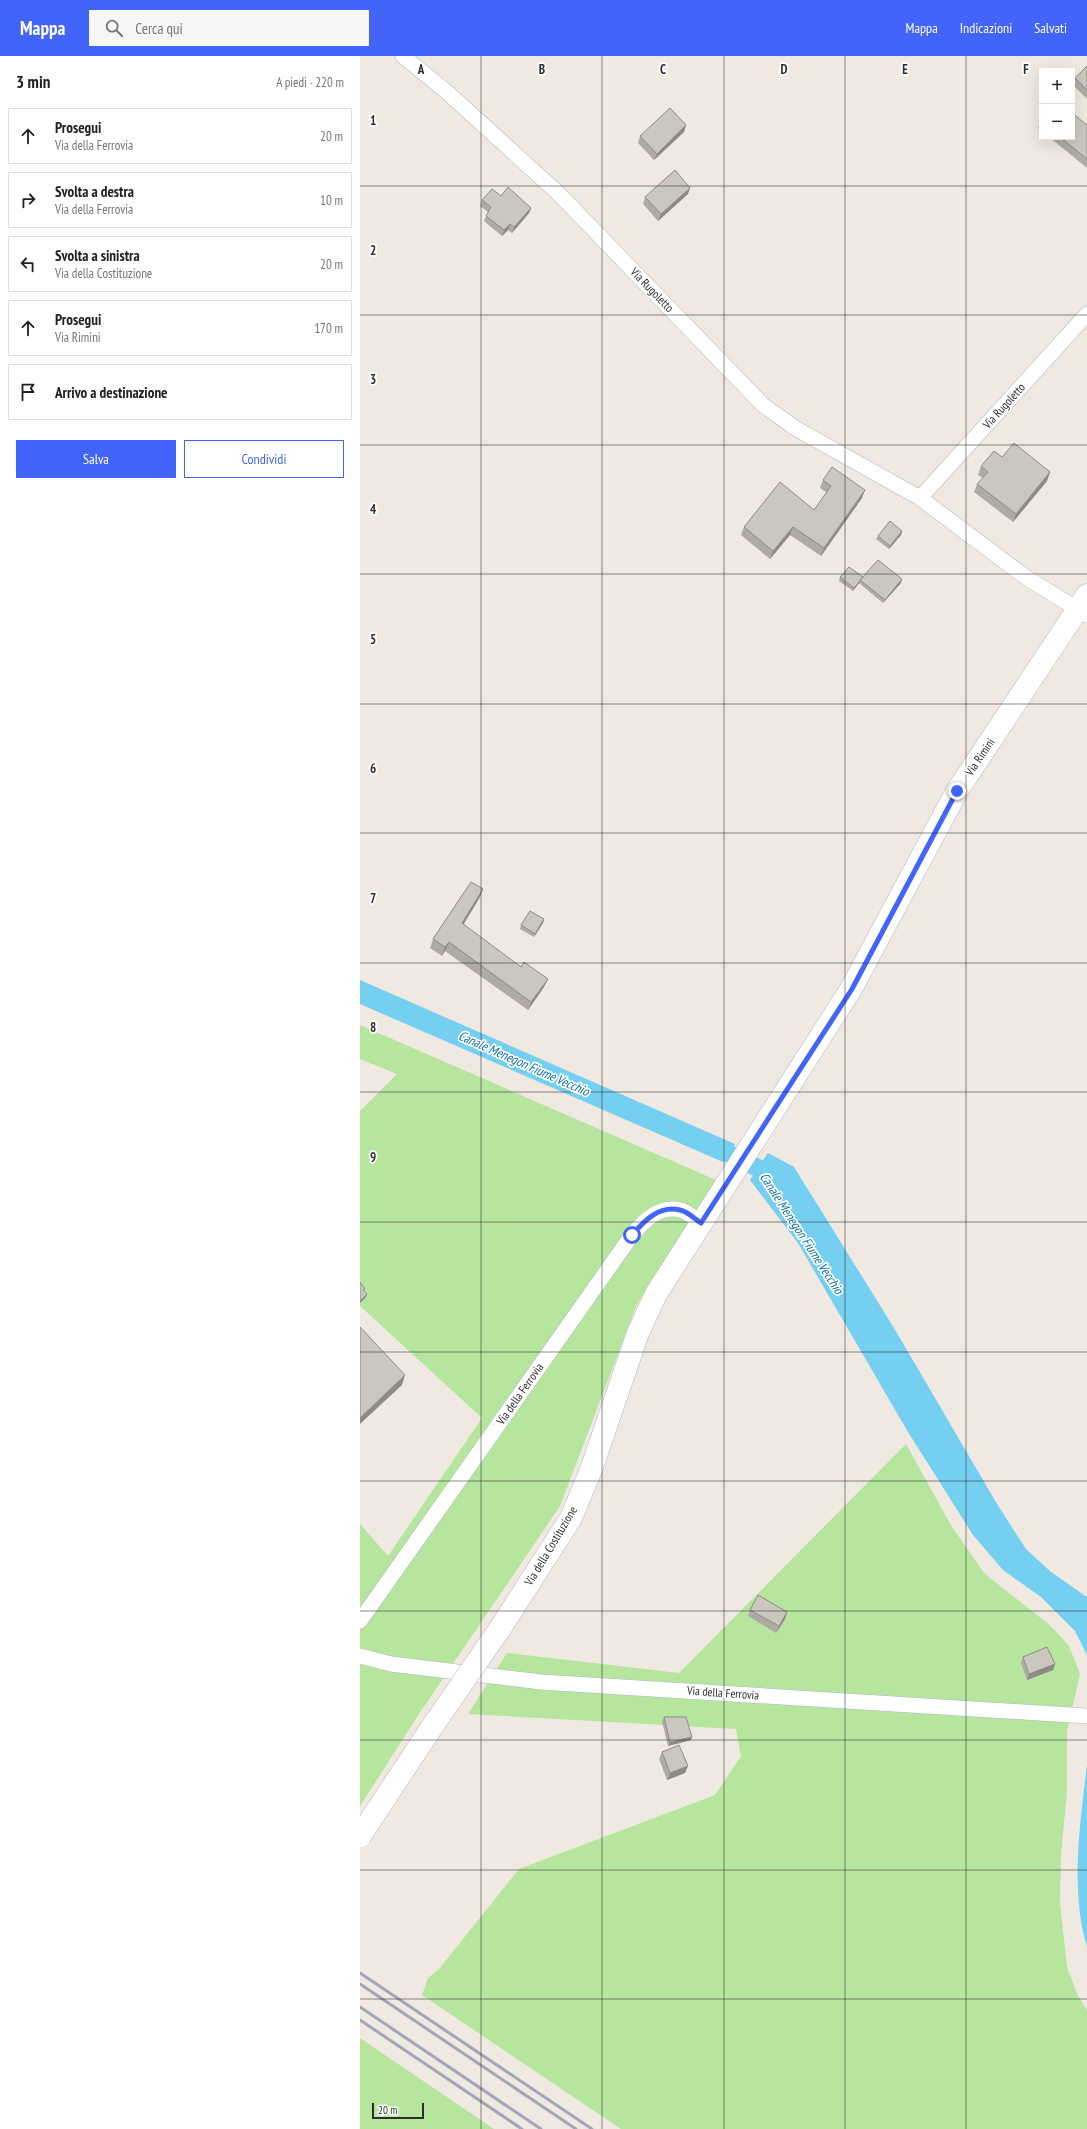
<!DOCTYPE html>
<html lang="it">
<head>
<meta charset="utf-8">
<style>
  :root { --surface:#fff; --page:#f6f6f6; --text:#202124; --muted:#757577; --line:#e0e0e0; --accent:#4264fb }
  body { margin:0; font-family:"PT Sans Narrow",sans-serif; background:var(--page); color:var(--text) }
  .controls { position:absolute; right:12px; top:12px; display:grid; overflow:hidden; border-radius:0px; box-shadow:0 4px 16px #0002 }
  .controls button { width:36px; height:36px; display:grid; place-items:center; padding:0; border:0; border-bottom:1px solid var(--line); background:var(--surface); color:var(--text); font:20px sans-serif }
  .scale { position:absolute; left:12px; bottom:10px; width:52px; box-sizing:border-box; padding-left:4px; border:2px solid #2e2e2e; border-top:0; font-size:11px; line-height:14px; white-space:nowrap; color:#2e2e2e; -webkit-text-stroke:3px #fff; paint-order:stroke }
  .stop { position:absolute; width:12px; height:12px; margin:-9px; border:3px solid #4264fb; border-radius:50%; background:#fff }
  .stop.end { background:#4264fb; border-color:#fff; box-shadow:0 1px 4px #0008 }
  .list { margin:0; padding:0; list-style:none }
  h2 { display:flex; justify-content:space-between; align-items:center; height:52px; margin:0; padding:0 16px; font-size:17px }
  h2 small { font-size:13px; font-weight:400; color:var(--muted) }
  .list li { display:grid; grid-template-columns:26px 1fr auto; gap:12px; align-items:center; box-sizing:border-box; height:56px; margin:0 8px 8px; padding:0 8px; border:1px solid var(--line); border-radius:0px }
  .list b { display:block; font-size:15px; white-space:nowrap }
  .list p { margin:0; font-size:13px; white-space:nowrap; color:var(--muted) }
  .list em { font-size:13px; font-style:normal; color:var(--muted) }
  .actions { display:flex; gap:8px; padding:12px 16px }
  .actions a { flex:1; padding:9px 0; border:1px solid var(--accent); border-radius:0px; text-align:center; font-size:14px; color:var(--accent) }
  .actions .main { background:var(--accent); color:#fff }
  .icon { flex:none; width:22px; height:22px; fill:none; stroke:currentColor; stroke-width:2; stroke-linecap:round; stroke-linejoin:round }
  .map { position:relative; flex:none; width:727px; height:2073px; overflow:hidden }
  header { display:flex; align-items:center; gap:24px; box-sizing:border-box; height:56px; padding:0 20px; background:var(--accent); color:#fff }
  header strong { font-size:19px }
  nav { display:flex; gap:22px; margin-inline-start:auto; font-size:14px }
  .search { width:280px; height:36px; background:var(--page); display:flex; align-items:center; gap:10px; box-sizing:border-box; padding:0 14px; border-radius:0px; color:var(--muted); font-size:15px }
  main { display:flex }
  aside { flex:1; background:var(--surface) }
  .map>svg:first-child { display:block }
  .green { fill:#b6e59e }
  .water { fill:#75cff0 }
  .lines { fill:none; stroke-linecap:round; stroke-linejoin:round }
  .canal { stroke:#75cff0; stroke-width:18 }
  .minor-casing { stroke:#b4b7c1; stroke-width:16 }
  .secondary-casing { stroke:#b4b7c1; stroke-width:23 }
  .minor { stroke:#fff; stroke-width:15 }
  .secondary { stroke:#fff; stroke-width:22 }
  .rail { stroke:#a3a6b8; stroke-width:3 }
  .secondary-bridge-casing { stroke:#b4b7c1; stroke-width:23; stroke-linecap:butt }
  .secondary-bridge { stroke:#fff; stroke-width:22 }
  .wall { fill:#afaba4 }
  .shaded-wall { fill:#8e8b86 }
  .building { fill:#cbc7bf; stroke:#8e8b86 }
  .route { stroke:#4264fb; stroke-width:5 }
  .grid { fill:none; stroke:#2e2e2e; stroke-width:1; stroke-opacity:0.55 }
  .labels { text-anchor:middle; stroke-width:3.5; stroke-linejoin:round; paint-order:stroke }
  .street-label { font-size:12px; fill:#2e2e2e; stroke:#fff }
  .water-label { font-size:13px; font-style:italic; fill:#0d6fa3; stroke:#fff }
  .grid-label { font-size:13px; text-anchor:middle; font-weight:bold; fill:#2e2e2e; stroke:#fff; stroke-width:3.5; stroke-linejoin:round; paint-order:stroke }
</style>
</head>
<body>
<header>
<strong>Mappa</strong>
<div class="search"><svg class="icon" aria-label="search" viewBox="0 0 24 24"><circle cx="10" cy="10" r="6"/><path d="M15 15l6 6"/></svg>Cerca qui</div>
<nav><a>Mappa</a><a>Indicazioni</a><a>Salvati</a></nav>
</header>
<main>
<aside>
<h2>3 min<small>A piedi · 220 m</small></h2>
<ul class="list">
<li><svg class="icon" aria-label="ahead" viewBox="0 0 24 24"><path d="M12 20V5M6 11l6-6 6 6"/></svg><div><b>Prosegui</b><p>Via della Ferrovia</p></div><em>20 m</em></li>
<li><svg class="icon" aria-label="right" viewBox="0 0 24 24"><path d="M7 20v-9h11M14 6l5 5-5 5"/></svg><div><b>Svolta a destra</b><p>Via della Ferrovia</p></div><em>10 m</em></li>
<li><svg class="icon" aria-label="left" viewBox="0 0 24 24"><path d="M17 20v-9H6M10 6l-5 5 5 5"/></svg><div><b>Svolta a sinistra</b><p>Via della Costituzione</p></div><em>20 m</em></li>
<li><svg class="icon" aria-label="ahead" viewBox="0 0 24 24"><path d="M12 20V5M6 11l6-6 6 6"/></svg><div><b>Prosegui</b><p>Via Rimini</p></div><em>170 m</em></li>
<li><svg class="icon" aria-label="arrive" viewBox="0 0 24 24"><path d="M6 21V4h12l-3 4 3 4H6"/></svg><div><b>Arrivo a destinazione</b></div></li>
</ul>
<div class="actions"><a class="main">Salva</a><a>Condividi</a></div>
</aside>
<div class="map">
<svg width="727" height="2073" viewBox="0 0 727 2073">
  <rect width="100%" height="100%" fill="#efe9e1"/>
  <path class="green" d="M 0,969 L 356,1124 L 309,1201 L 277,1248 L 200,1450 L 61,1655 L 0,1750 L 0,1468 L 28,1500 L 122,1362 L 0,1250 L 0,1055 L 37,1018 L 0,1003 Z
    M 546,1388 L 592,1471 L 625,1518 L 691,1570 L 709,1590 L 720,1618 L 707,1675 L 707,1735 L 701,1799 L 700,1846 L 707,1911 L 718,1940 L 727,1954 L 727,2073 L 261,2073 L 62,1939 L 68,1922 L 79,1913 L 159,1813 L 355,1739 L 381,1700 L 376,1673 L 108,1658 L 147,1597 L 319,1617 Z
    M 0,1982 L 134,2073 L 0,2073 Z"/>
  <path class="water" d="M 0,924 L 375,1088 L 363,1106 L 0,948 Z
    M 408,1097 L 434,1111 L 534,1272 L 637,1448 L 666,1493 L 691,1516 L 727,1541 L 727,1599 L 715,1575 L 681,1541 L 643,1514 L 613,1479 L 548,1376 L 438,1187 L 390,1124 Z
    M 727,1709 L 727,1891 C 710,1833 720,1768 727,1709 Z"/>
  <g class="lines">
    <path class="canal" d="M 347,1087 L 402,1114 L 412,1130"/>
    <defs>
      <path id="minor" d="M 43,0 L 88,37 L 198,137 L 403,349 L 435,372 L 560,442 L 667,522 L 727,559
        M 560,442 L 727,258
        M 0,1565 L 272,1179 C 284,1165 299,1149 320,1154 C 327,1155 335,1163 341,1167
        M 0,1600 L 31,1608 L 181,1626 L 727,1660"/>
      <path id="secondary" d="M 141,1571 L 211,1462 L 231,1414 L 278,1277 L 296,1238 L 491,933 L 597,735 L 727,539"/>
    </defs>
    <use href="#minor" class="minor-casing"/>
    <use href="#secondary" class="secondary-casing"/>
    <use href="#minor" class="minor"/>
    <use href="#secondary" class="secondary"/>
    <path class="rail" d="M 0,1917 L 232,2073
      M 0,1928 L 216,2073
      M 0,1951 L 181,2073
      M 0,1964 L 162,2073"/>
    <defs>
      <path id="secondary-bridge" d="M 0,1780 L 72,1671 L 141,1571"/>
    </defs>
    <use href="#secondary-bridge" class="secondary-bridge-casing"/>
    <use href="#secondary-bridge" class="secondary-bridge"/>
  </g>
  <path class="wall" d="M 727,10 L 727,43 L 713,29 L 715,22 Z
    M 682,64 L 682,75 L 678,72 L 681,65 Z
    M 326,69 L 324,76 L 294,104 L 278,87 L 280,80 Z
    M 727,69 L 727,112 L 689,81 L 712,81 Z
    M 328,138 L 298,165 L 283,148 L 285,141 Z
    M 141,140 L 171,152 L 169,157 L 152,177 L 148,174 L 142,180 L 124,165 L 128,156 L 120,150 L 122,144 Z
    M 642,401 L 690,416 L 687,425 L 653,466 L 614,436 L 617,428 L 623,422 L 618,419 L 621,410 Z
    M 463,424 L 502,442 L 461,500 L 430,479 L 410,503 L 381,479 L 384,471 L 454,454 L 467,437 L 460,432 Z
    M 542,475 L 541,479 L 529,493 L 516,483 L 518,480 Z
    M 480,521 L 503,521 L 541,527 L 523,547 L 499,527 L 493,535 L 479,525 Z
    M 123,833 L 120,841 L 103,868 L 184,931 L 168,954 L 85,895 L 82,900 L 70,892 L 73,883 Z
    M 184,863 L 183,867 L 174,881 L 160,873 L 161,869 Z
    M 390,1554 L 427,1556 L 425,1563 L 416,1577 L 388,1560 Z
    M 663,1601 L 695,1608 L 693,1614 L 667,1624 L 661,1607 Z
    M 304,1661 L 331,1684 L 308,1690 L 302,1665 Z
    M 302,1696 L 325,1717 L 307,1724 L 299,1703 Z"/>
  <path class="shaded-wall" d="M 326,69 L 324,76 L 294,104 L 297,98 Z
    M 330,132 L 328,138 L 298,165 L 301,158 Z
    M 171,152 L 169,157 L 152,177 L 154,171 Z
    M 150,168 L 148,174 L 142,180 L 144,174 Z
    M 690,416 L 687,425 L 653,466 L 656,458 Z
    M 505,434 L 502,442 L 461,500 L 464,492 Z
    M 433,471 L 430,479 L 410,503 L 413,495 Z
    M 542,475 L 541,479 L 529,493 L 530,490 Z
    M 542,523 L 541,527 L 523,547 L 525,544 Z
    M 500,524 L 499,527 L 493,535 L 494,532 Z
    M 123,833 L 120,841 L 99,876 L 102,867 Z
    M 184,863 L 183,867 L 174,881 L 175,878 Z
    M 89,886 L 85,895 L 82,900 L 85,891 Z
    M 188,923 L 184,931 L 168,954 L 171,946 Z
    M 7,1238 L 6,1241 L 0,1247 L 0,1245 Z
    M 45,1319 L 42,1329 L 0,1368 L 0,1362 Z
    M 427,1556 L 425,1563 L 416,1577 L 419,1570 Z
    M 695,1608 L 693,1614 L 667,1624 L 669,1618 Z
    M 332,1681 L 331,1684 L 308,1690 L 310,1686 Z
    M 328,1710 L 325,1717 L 307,1724 L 310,1717 Z"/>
  <path class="building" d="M 727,10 L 727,34 L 715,22 Z
    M 310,52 L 326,69 L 297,98 L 280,80 Z
    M 712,57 L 727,69 L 727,103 L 700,81 L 712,81 Z
    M 315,114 L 330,132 L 301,158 L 285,141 Z
    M 148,131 L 171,152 L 154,171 L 150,168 L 144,174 L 126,160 L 131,151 L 122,144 L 132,133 L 141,140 Z
    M 654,387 L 690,416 L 656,458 L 617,428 L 628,416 L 621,410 L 634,395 L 642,401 Z
    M 472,411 L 505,434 L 464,492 L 433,471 L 413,495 L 384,471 L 420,426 L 454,454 L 471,430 L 463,424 Z
    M 530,465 L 542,475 L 530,490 L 518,480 Z
    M 518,504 L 542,523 L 525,544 L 500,524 Z
    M 489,511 L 503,521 L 494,532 L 480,521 Z
    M 111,826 L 123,833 L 102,867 L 161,911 L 164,906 L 188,923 L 171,946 L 89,886 L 85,891 L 73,883 Z
    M 170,855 L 184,863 L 175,878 L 161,869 Z
    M 0,1226 L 5,1233 L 3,1234 L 7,1238 L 0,1245 Z
    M 0,1271 L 45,1319 L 0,1362 Z
    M 398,1539 L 427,1556 L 419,1570 L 390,1554 Z
    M 687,1591 L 695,1608 L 669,1618 L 663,1601 Z
    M 304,1661 L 326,1661 L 332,1681 L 310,1686 Z
    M 319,1689 L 328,1710 L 310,1717 L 302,1696 Z"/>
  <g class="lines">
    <path class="route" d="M 272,1179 C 284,1165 299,1149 320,1154 C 327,1155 335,1163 341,1167 L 492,933 L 597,735"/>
  </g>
  <path class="grid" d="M 121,0 L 121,2073M 242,0 L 242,2073M 364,0 L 364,2073M 485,0 L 485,2073M 606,0 L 606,2073M 0,130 L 727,130M 0,259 L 727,259M 0,389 L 727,389M 0,518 L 727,518M 0,648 L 727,648M 0,777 L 727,777M 0,907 L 727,907M 0,1036 L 727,1036M 0,1166 L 727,1166M 0,1296 L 727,1296M 0,1425 L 727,1425M 0,1555 L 727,1555M 0,1684 L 727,1684M 0,1814 L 727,1814M 0,1943 L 727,1943"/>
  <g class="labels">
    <g class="street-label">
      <text transform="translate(292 234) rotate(46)" y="4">Via Rugoletto</text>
      <text transform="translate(644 350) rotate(-48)" y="4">Via Rugoletto</text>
      <text transform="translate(620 701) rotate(-56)" y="4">Via Rimini</text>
      <text transform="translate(160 1338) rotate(-55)" y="4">Via della Ferrovia</text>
      <text transform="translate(191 1490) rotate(-59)" y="4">Via della Costituzione</text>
      <text transform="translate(363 1637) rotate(4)" y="4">Via della Ferrovia</text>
    </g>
    <g class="water-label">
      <text transform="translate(164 1007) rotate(24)" y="5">Canale Menegon Fiume Vecchio</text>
      <text transform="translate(442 1177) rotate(57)" y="5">Canale Menegon Fiume Vecchio</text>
    </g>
  </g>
  <g class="grid-label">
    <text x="61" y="18">A</text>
    <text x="182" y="18">B</text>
    <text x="303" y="18">C</text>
    <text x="424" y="18">D</text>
    <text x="545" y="18">E</text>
    <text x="666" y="18">F</text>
    <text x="13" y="69">1</text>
    <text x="13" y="199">2</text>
    <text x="13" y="328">3</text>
    <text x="13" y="458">4</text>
    <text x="13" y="588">5</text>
    <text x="13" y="717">6</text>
    <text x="13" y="847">7</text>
    <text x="13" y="976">8</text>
    <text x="13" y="1106">9</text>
  </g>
</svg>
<div class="controls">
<button>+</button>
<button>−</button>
</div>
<div class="scale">20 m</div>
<div class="stop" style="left:272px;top:1179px"></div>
<div class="stop end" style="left:597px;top:735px"></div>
</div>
</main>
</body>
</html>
